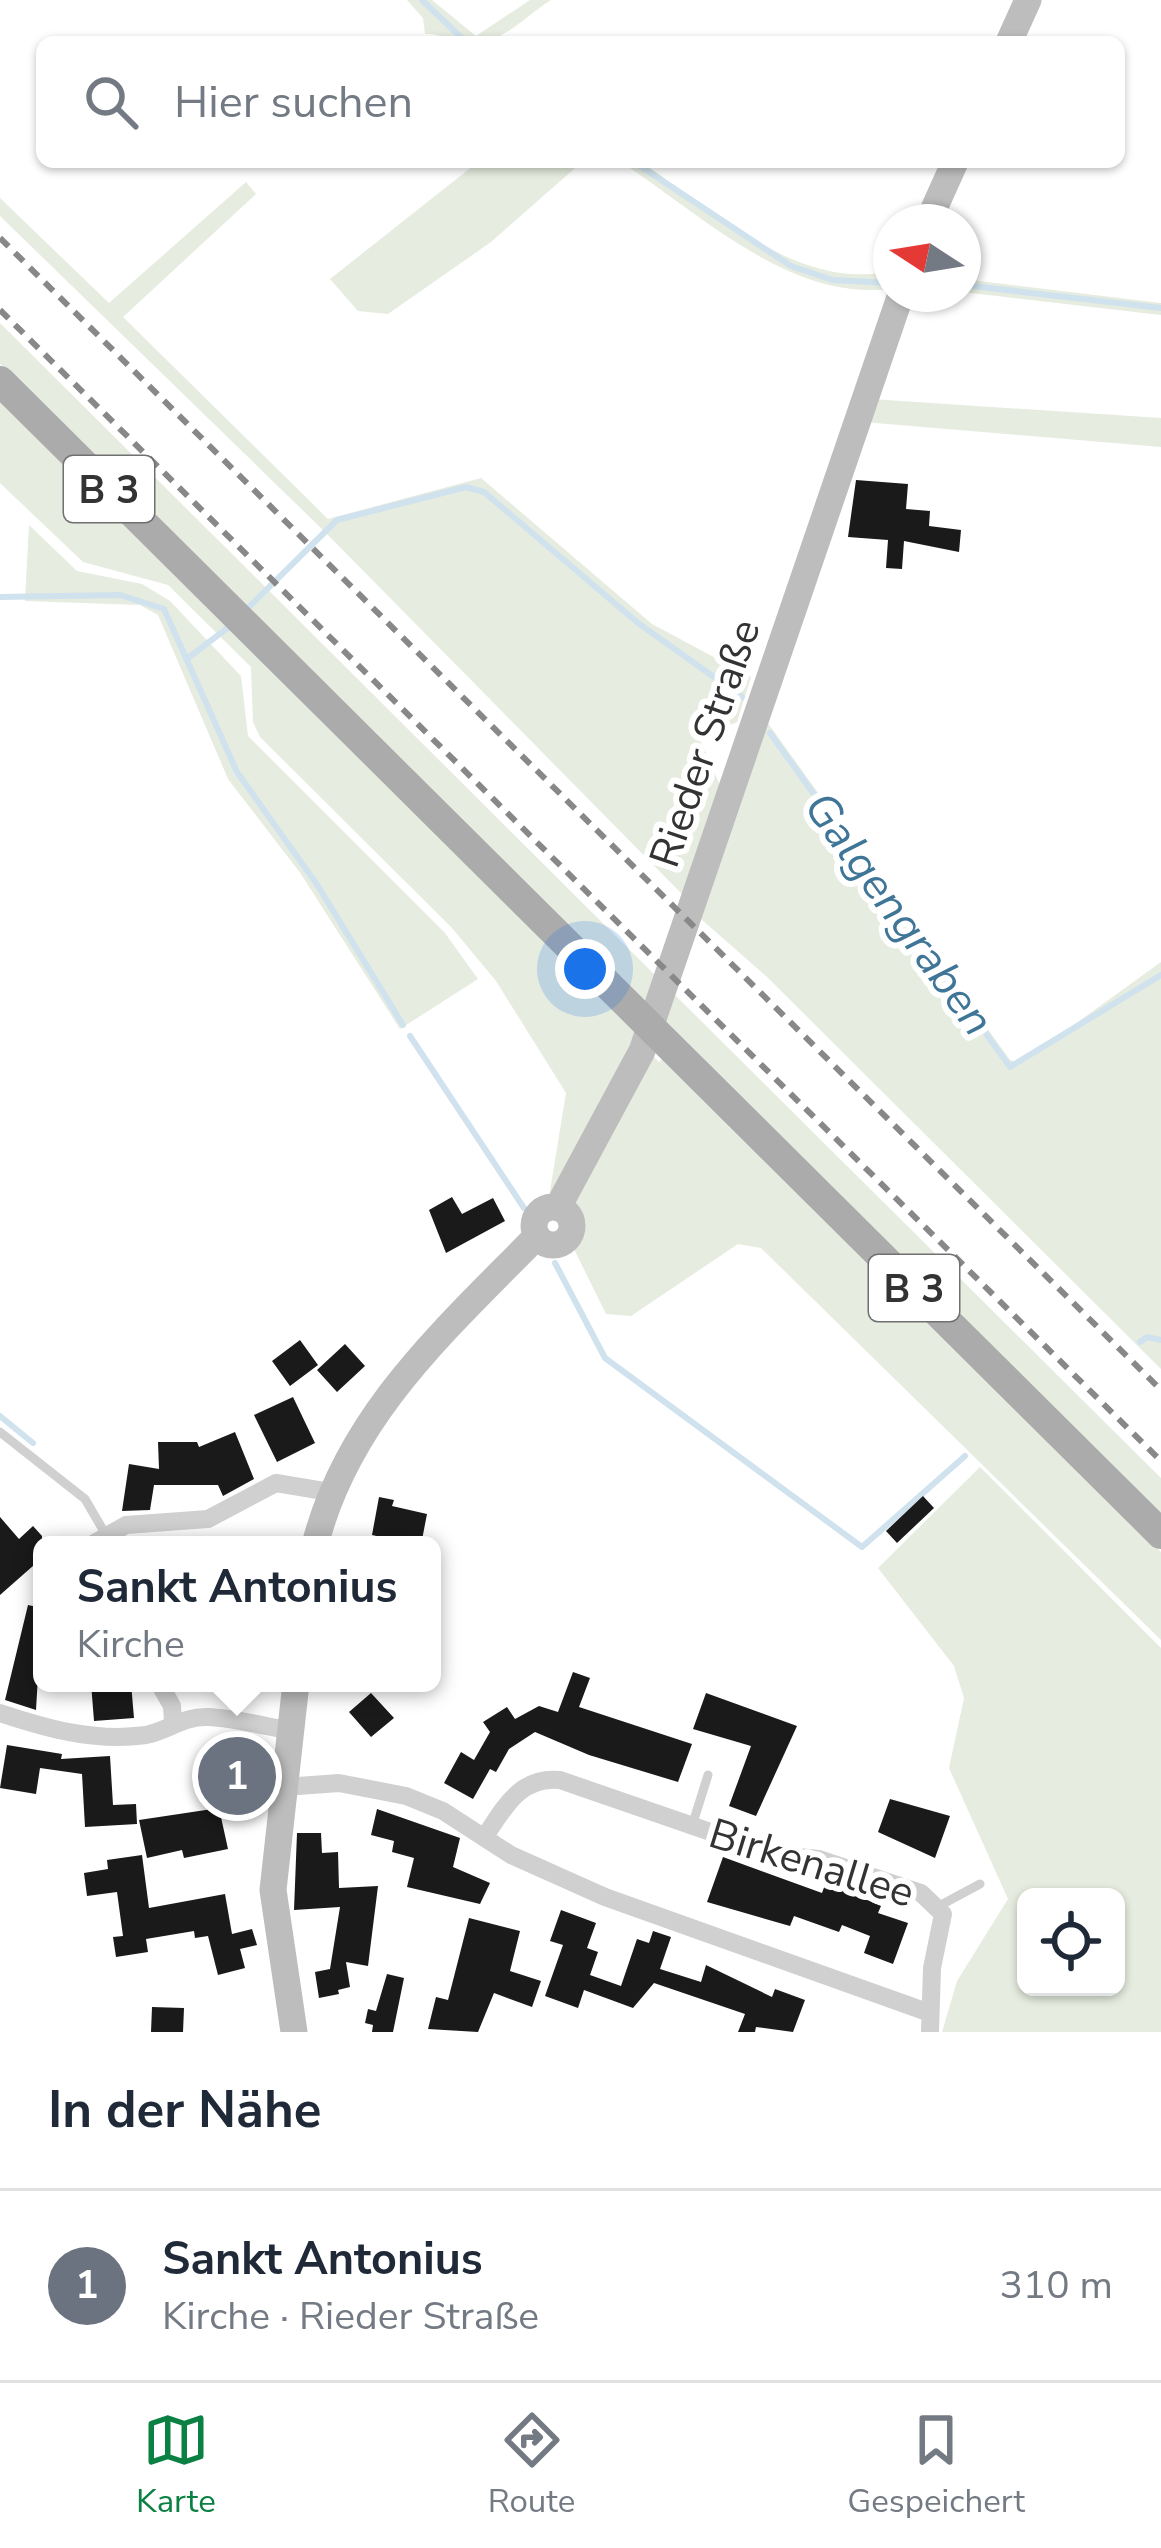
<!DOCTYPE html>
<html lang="de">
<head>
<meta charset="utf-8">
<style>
  :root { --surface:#fff; --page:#f2f2f3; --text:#1f2937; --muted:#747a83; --line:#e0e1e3; --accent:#0b8043 }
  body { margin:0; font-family:"Nunito Sans",sans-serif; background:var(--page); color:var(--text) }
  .controls { position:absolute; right:36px; bottom:36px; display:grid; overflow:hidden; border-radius:18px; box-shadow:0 3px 9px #0004 }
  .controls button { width:108px; height:108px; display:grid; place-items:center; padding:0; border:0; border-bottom:3px solid var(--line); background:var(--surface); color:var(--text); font:60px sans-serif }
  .compass { position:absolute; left:873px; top:204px; width:108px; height:108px; border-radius:50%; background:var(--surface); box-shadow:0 3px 9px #0004; rotate:282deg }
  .you { position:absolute; left:585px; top:969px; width:42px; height:42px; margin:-30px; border:9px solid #fff; border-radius:50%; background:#1a73e8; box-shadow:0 0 0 18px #1a73e833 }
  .badge { display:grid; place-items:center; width:78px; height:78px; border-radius:50%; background:var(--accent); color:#fff; font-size:39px; font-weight:700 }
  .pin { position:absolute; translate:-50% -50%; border:6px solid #fff; box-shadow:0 3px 12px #0006 }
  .popup { position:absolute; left:33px; top:1536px; width:408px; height:156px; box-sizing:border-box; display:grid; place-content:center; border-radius:18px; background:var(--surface); filter:drop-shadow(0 3px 9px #0005); font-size:39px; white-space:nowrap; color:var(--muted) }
  .popup b { font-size:45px; color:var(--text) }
  .popup::after { content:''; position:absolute; left:50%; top:100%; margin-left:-24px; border:24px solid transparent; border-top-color:var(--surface) }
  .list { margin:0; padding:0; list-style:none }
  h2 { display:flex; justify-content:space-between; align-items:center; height:156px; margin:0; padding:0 48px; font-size:51px }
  h2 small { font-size:39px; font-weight:400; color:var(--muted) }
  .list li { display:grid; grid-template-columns:78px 1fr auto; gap:36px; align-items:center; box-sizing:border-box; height:192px; padding:0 48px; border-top:3px solid var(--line) }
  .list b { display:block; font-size:45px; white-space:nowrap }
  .list p { margin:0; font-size:39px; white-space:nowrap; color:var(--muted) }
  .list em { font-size:39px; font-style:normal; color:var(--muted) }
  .icon { flex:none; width:66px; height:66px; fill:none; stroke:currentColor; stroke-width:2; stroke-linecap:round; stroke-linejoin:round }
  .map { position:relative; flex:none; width:1161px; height:2032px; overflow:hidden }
  .search { position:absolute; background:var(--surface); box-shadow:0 3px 9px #0004; left:36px; right:36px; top:36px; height:132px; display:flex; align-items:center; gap:30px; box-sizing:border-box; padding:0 42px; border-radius:18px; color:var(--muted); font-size:45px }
  .sheet { height:348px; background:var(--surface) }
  nav { display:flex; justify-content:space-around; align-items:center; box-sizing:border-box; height:168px; border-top:3px solid var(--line); background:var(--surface); font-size:33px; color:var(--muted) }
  nav a { display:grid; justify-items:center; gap:6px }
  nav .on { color:var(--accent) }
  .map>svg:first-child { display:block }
  .green { fill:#e6ecdf; fill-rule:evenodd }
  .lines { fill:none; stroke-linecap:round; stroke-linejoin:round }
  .stream { stroke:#cfe2ee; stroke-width:6 }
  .building { fill:#1a1a1a }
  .lane { stroke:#d0d0d0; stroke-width:9 }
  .street { stroke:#d0d0d0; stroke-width:18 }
  .secondary { stroke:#bdbdbd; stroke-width:27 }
  .primary { stroke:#ababab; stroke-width:30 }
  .rail { stroke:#888; stroke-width:6; stroke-dasharray:12 9; stroke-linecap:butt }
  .labels { text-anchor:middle; stroke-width:12; stroke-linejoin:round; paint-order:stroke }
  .shield { fill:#fff; stroke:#707070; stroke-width:3 }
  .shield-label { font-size:39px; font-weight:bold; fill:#333 }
  .street-label { font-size:42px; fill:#333; stroke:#fff }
  .water-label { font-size:45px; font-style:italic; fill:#3f7597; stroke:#fff }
</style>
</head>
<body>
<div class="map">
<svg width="1161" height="2032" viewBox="0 0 1161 2032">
  <rect width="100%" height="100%" fill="#fff"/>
  <path class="green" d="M 407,0 L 432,0 L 476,36 L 530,0 L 551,0 C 519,20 503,46 464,42 C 450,41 441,33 425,34 L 423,18 Z
    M 478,162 L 582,162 L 491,242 L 388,314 L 358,311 L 330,279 Z
    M 621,162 L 641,162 C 714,210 798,292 891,271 L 891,289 C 789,301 701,214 621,162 Z
    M 246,182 L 256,194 L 123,317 L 328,519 L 481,478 L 652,624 L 751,677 L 737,722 L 699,738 L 720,785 L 682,894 L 322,529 L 0,216 L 0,198 L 109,303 Z
    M 963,279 L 1161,303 L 1161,315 L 963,292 Z
    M 0,323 L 660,980 L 649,1006 L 0,364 Z
    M 0,397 L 640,1037 L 549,1197 L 566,1093 L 496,981 L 452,928 L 260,737 L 253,722 L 251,667 L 168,585 L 83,562 L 0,483 Z
    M 871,399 L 1161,418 L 1161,447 L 864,422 Z
    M 29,525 L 77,571 L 142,584 L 170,601 L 241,676 L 248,736 L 445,933 L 478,979 L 400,1029 L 301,874 L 228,779 L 158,615 L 140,605 L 25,601 Z
    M 765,719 L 1010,1060 L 1021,1063 L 1161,962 L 1161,1369 L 766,976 L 701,919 Z
    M 675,995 L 1161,1478 L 1161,1519 L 666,1021 Z
    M 650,1053 L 659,1062 L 663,1058 L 1161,1552 L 1161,1640 L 761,1248 L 738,1244 L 631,1316 L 606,1314 L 572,1245 L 581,1227 L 572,1206 Z
    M 980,1467 L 1161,1648 L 1161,2032 L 942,2032 L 957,1981 L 1008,1899 L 949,1768 L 964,1698 L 954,1666 L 878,1568 ZM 1026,1897 L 1116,1897 L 1116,1987 L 1026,1987 Z"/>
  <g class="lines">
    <path class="stream" d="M 422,0 L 466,42
      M 634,162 L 791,266 L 833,280 L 888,283
      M 963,285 L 1161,308
      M 0,597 L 120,595 L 164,609 L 237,772 L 318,886 L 403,1025
      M 247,609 L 337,520 L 466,487 L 484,492 L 638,623 L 742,697
      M 188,658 L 234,623
      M 770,733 L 1010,1067 L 1161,975
      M 410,1036 L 524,1208
      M 555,1263 L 605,1358 L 862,1547 L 965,1456
      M 1140,1342 L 1147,1337 L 1161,1340
      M 0,1416 L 33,1443"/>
  </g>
  <path class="building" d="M 856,480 L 908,484 L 906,509 L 930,511 L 929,526 L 961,530 L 959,552 L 904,541 L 902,569 L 886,568 L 888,540 L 848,537 Z
    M 452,1197 L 462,1214 L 493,1198 L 505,1221 L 446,1253 L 429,1210 Z
    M 300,1340 L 318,1365 L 290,1386 L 272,1361 Z
    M 345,1344 L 365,1366 L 337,1392 L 317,1370 Z
    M 293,1397 L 315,1443 L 277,1462 L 254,1415 Z
    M 235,1432 L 254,1479 L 223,1496 L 218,1485 L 154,1485 L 150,1510 L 122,1511 L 129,1464 L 159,1469 L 158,1442 L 197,1442 L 199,1447 Z
    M 923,1496 L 934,1508 L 897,1543 L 886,1531 Z
    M 379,1497 L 394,1500 L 392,1506 L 427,1514 L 421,1545 L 379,1545 L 381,1537 L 372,1535 Z
    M 0,1517 L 19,1539 L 33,1526 L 42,1536 L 42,1558 L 0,1595 Z
    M 28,1605 L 42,1608 L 36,1710 L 5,1700 Z
    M 573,1672 L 590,1678 L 579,1707 L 692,1744 L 678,1782 L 589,1755 L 535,1732 L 509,1749 L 496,1772 L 490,1769 L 473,1799 L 444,1783 L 461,1752 L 474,1760 L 490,1732 L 483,1722 L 507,1707 L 515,1719 L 539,1706 L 558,1712 Z
    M 91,1683 L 131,1683 L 134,1718 L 94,1721 Z
    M 371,1693 L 394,1718 L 371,1737 L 349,1712 Z
    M 706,1693 L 797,1726 L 756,1816 L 729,1806 L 751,1746 L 693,1729 Z
    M 7,1745 L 62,1754 L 61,1759 L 110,1756 L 113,1805 L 136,1804 L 137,1824 L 85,1827 L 82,1774 L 40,1768 L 36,1794 L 0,1788 Z
    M 250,1758 L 269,1761 L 266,1789 L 259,1792 L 256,1782 L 204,1799 L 198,1782 L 203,1776 Z
    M 890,1799 L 950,1816 L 935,1858 L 878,1832 Z
    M 219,1808 L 228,1849 L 184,1858 L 182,1850 L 147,1858 L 139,1820 Z
    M 377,1809 L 460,1838 L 453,1867 L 490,1883 L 480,1904 L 407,1887 L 414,1858 L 392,1852 L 394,1841 L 371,1835 Z
    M 297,1833 L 321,1833 L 322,1853 L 338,1852 L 339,1888 L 378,1886 L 368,1966 L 346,1962 L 350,1987 L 338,1990 L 339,1994 L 319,1998 L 315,1972 L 330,1969 L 340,1907 L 294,1910 Z
    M 142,1855 L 149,1908 L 225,1894 L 232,1934 L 252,1929 L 257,1945 L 240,1949 L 245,1968 L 218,1975 L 208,1936 L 195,1938 L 194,1931 L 146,1939 L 148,1952 L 116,1957 L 113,1937 L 123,1936 L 117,1892 L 87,1896 L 84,1873 L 108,1869 L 107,1860 Z
    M 723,1857 L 822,1893 L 826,1882 L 881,1906 L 878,1913 L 908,1923 L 893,1964 L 864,1953 L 870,1936 L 842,1925 L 839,1932 L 794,1916 L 790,1926 L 707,1902 Z
    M 561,1910 L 596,1923 L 587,1948 L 598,1952 L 590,1975 L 621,1986 L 637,1939 L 649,1943 L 653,1931 L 671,1937 L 660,1969 L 701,1982 L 706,1965 L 772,1997 L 775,1989 L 805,2000 L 793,2032 L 756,2027 L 755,2032 L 738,2032 L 745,2014 L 654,1983 L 633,2008 L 584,1990 L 578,2008 L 545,1996 L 563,1945 L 550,1941 Z
    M 469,1918 L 520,1931 L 510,1971 L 541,1981 L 532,2007 L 494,1993 L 478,2032 L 428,2029 L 436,1997 L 448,2000 Z
    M 387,1974 L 404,1978 L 393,2032 L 372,2032 L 373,2025 L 365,2023 L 368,2009 L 376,2011 Z
    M 152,2007 L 184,2008 L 183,2032 L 151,2032 Z"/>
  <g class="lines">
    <path class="lane" d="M 0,1432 L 85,1499 L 106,1535
      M 692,1826 L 708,1775
      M 939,1906 L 980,1884"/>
    <path class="street" d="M 91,1545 L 126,1525 L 208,1519 L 276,1483 L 330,1492
      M 159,1683 L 172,1706 L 173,1722
      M 0,1713 C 48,1729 95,1742 146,1735 C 167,1731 184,1716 208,1717 C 235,1718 264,1726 291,1731
      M 284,1787 L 339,1783 L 406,1796 L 443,1811 L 511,1855 L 605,1897 L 930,2013
      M 486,1835 C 505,1806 521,1776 560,1780 L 777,1855 L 819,1859 L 921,1893 L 943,1914 L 932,1968 L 930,2032"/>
    <path class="secondary" d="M 1009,42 L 1028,0
      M 928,222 L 955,162
      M534 1226a19 19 0 1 1 38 0a19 19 0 1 1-38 0Z
      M 558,1207 L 642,1051 L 901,294
      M 315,1545 C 348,1415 446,1329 537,1236
      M 294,2032 L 273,1890 L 296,1683"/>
    <path class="primary" d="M 0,381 L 1161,1534"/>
    <path class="rail" d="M 0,238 L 1161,1390
      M 0,310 L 1161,1461"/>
  </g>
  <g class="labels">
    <g class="shield">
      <rect x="64" y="456" width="90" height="66" rx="9"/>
      <rect x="869" y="1255" width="90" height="66" rx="9"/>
    </g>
    <g class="shield-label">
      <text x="109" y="503">B 3</text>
      <text x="914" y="1302">B 3</text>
    </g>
    <g class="street-label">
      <text transform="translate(704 743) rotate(-71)" y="15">Rieder Straße</text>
      <text transform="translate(812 1862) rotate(17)" y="15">Birkenallee</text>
    </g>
    <g class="water-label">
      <text transform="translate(900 913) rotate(54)" y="16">Galgengraben</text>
    </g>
  </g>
</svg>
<div class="controls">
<button><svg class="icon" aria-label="locate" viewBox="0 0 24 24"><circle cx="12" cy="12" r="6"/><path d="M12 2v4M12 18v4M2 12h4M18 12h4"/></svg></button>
</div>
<svg class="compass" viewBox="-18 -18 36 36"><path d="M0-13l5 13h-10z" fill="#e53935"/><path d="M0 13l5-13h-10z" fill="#747a83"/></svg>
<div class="you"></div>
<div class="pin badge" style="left:237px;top:1776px;background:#6b7280">1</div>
<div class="popup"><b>Sankt Antonius</b>Kirche</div>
<div class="search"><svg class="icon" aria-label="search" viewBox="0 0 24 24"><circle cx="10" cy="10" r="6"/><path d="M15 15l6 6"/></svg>Hier suchen</div>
</div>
<section class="sheet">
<h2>In der Nähe<small></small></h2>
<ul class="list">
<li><span class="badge" style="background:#6b7280">1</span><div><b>Sankt Antonius</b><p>Kirche · Rieder Straße</p></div><em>310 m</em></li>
</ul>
</section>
<nav>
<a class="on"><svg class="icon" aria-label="map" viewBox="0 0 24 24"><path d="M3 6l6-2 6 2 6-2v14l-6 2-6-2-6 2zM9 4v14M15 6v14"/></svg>Karte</a>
<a><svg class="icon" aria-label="directions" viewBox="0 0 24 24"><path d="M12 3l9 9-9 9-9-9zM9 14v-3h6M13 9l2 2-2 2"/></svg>Route</a>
<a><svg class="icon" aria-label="saved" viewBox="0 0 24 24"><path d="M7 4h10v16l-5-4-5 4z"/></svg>Gespeichert</a>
</nav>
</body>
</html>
